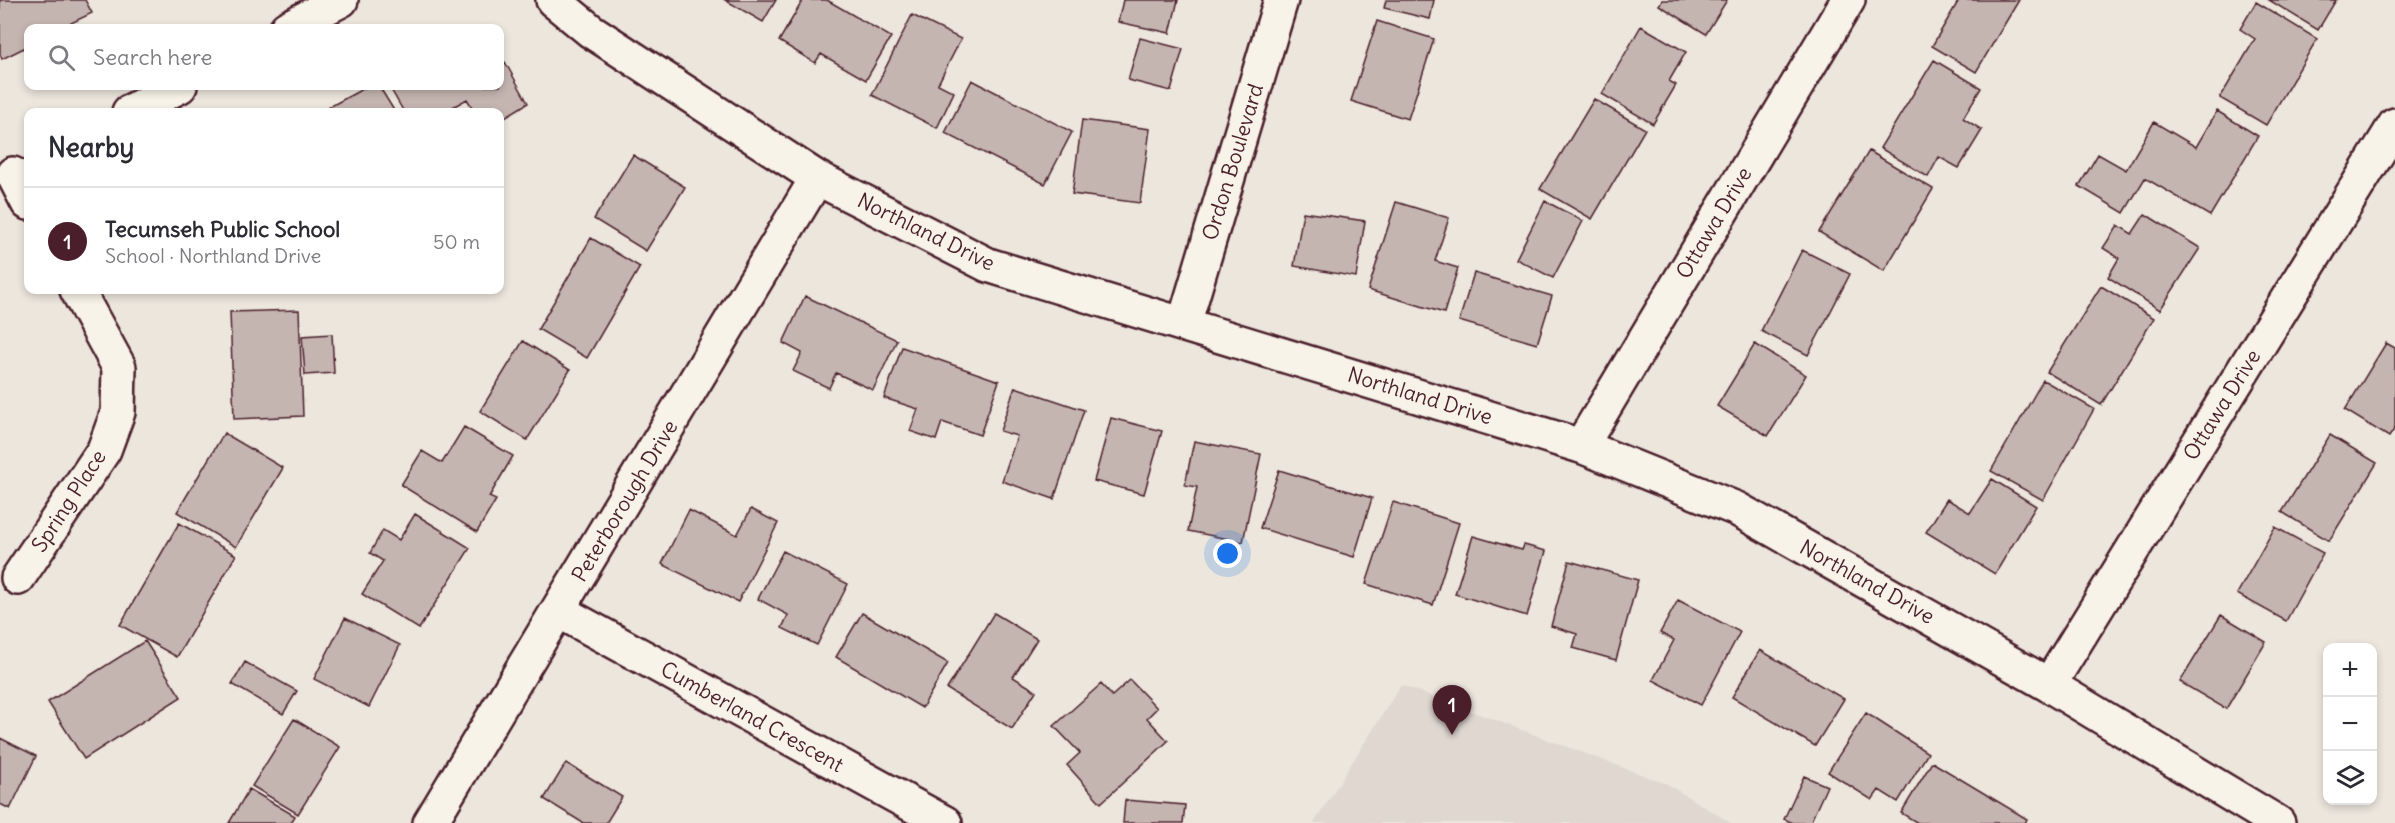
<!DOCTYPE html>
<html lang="en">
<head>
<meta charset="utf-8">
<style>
  :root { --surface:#fff; --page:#f7f7f7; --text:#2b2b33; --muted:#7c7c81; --line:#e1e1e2; --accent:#4a1f2b }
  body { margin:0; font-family:Delius,sans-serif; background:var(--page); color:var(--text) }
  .controls { position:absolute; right:18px; bottom:18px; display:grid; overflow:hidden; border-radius:12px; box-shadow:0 3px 9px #0003 }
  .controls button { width:54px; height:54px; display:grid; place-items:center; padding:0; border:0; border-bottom:2px solid var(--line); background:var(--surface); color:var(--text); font:30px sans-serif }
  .you { position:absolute; left:1228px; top:554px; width:21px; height:21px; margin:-15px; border:4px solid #fff; border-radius:50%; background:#1a73e8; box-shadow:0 0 0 9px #1a73e833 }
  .badge { display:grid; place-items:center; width:39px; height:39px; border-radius:50%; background:var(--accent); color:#fff; font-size:20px; font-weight:700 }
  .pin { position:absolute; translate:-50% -50px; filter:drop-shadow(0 2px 3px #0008) }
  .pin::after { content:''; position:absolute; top:32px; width:21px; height:18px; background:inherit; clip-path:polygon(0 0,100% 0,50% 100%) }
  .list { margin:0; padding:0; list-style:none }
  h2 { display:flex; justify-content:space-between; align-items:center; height:78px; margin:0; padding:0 24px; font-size:26px }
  h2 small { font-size:20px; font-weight:400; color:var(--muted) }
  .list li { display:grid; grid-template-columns:39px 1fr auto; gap:18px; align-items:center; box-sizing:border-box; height:108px; padding:0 24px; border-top:2px solid var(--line) }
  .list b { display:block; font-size:22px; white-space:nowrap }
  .list p { margin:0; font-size:20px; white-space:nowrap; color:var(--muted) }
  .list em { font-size:20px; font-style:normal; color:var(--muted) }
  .icon { flex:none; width:33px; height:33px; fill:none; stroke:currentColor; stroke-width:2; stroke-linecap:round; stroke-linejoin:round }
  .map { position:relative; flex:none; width:2395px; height:823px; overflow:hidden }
  .search { position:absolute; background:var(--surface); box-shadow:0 3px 9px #0003; left:24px; top:24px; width:480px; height:66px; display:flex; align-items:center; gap:15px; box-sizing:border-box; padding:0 21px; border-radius:12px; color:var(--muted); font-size:22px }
  .panel { position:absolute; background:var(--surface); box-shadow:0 3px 9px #0003; left:24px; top:108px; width:480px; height:186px; border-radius:12px }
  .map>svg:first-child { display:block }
  .built { fill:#e0d7d0 }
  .building { fill:#c4b5b0; stroke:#4a1f2b; stroke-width:1.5 }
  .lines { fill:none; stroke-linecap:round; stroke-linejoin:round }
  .minor-casing { stroke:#4a1f2b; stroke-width:38 }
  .minor { stroke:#f7f3e8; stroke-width:33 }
  .labels { text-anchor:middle; stroke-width:4.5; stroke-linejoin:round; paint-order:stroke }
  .street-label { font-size:21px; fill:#4a1f2b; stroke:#f7f3e8 }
</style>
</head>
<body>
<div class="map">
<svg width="2395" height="823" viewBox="0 0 2395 823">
  <rect width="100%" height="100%" fill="#ece6dd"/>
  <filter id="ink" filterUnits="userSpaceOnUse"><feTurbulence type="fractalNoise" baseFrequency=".0167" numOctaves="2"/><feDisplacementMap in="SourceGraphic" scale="12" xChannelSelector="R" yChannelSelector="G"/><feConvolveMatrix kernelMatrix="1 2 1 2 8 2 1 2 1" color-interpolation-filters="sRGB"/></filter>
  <g filter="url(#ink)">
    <path class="built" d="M 1401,685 L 1667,784 L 1731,823 L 1314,823 Z"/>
    <path class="building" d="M 0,0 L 85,0 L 92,13 L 61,28 L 28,28 L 28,46 L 2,59 L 0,54 Z
      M 725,0 L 776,0 L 763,22 Z
      M 803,0 L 827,0 L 891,37 L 866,80 L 821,54 L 815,63 L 779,41 Z
      M 1123,0 L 1178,0 L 1170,33 L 1118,22 Z
      M 1386,0 L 1434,0 L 1430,19 L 1384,8 Z
      M 1662,0 L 1727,0 L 1706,34 L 1659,5 Z
      M 1959,0 L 2019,0 L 1976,72 L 1932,46 Z
      M 2269,0 L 2336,0 L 2318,30 Z
      M 2256,2 L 2317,39 L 2266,125 L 2220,98 L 2255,39 L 2240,29 Z
      M 912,15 L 961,39 L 938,84 L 954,92 L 937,128 L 872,95 Z
      M 1377,21 L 1434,39 L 1408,119 L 1351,101 Z
      M 1641,26 L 1686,52 L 1669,81 L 1676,85 L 1653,124 L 1602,94 Z
      M 1140,38 L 1183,49 L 1171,91 L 1128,80 Z
      M 1934,60 L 1981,88 L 1963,118 L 1982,130 L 1959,168 L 1939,157 L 1928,177 L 1880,148 Z
      M 505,62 L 528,103 L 500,120 L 500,112 L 475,112 L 467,99 L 444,112 L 404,112 L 389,86 L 500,86 L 500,65 Z
      M 972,80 L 1072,132 L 1045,184 L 945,133 Z
      M 368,86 L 379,86 L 395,112 L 320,112 Z
      M 1594,99 L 1645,129 L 1592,219 L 1540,189 Z
      M 2217,111 L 2258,136 L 2210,216 L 2145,178 L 2124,213 L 2079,186 L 2098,154 L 2126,170 L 2154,122 L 2196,147 Z
      M 1082,120 L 1150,129 L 1140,203 L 1072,194 Z
      M 1869,151 L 1933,189 L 1884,271 L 1819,232 Z
      M 633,155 L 685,187 L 646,251 L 594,219 Z
      M 1545,201 L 1583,221 L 1553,278 L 1516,259 Z
      M 1396,202 L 1449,218 L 1435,261 L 1458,268 L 1444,313 L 1368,290 Z
      M 1303,212 L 1365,221 L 1356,277 L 1294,266 Z
      M 2145,214 L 2200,248 L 2160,310 L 2108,277 L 2119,258 L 2103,248 L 2118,225 L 2132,234 Z
      M 591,238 L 640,267 L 587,358 L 538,329 Z
      M 1802,250 L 1850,274 L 1808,355 L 1761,331 Z
      M 1474,273 L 1552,296 L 1537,344 L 1459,321 Z
      M 2101,286 L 2154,318 L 2101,405 L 2047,372 Z
      M 805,296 L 897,340 L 873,390 L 836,373 L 829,388 L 793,371 L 802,353 L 783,343 Z
      M 299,310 L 303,416 L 234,419 L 230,312 Z
      M 332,334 L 334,373 L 305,375 L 302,336 Z
      M 523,341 L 570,370 L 527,440 L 480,411 Z
      M 2386,343 L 2395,348 L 2395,428 L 2389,437 L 2345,410 Z
      M 1755,344 L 1806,375 L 1768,436 L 1717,406 Z
      M 902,347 L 999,381 L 980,435 L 942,422 L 936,440 L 910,431 L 918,409 L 884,398 Z
      M 2043,380 L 2094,409 L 2043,500 L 1991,471 Z
      M 1015,387 L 1084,410 L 1054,499 L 1002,481 L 1017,436 L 1000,431 Z
      M 1111,418 L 1162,431 L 1144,494 L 1094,481 Z
      M 464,427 L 513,456 L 489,497 L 496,500 L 477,532 L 401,485 L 422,451 L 442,463 Z
      M 224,433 L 283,468 L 236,547 L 177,512 Z
      M 2330,435 L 2377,463 L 2329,541 L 2282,512 Z
      M 1194,441 L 1261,454 L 1243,542 L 1188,531 L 1197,487 L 1185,485 Z
      M 1279,470 L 1372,498 L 1354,557 L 1260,528 Z
      M 1992,479 L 2036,506 L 1995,574 L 1926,532 L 1947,499 L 1970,513 Z
      M 1393,502 L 1459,523 L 1433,605 L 1366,584 Z
      M 751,509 L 778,523 L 738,602 L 662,564 L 689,510 L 737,535 Z
      M 415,514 L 470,548 L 419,629 L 362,594 L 383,561 L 370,553 L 383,530 L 399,540 Z
      M 179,523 L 236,555 L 177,657 L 120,625 Z
      M 2275,527 L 2323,553 L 2286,621 L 2237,594 Z
      M 1473,536 L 1522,550 L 1524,545 L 1546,551 L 1527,616 L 1455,594 Z
      M 783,551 L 848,584 L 817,645 L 782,628 L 788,615 L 758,599 Z
      M 1569,561 L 1638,580 L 1616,660 L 1573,648 L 1577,634 L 1551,626 Z
      M 1678,600 L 1740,632 L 1701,705 L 1653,680 L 1674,640 L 1660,633 Z
      M 862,613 L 948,663 L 922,708 L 836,657 Z
      M 994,613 L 1037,639 L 1013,677 L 1036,691 L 1012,729 L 947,689 Z
      M 2221,615 L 2266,642 L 2226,709 L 2180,682 Z
      M 345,618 L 400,645 L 369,707 L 314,679 Z
      M 145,641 L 181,697 L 84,759 L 48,702 Z
      M 1760,650 L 1844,699 L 1815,746 L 1732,697 Z
      M 245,662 L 297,691 L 283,714 L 232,684 Z
      M 1130,680 L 1157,708 L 1147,718 L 1168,741 L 1101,803 L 1067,765 L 1080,753 L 1054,726 L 1101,684 L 1112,696 Z
      M 1866,713 L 1928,753 L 1898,802 L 1879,790 L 1872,800 L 1828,772 Z
      M 294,719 L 340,747 L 298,814 L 252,786 Z
      M 0,738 L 36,756 L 10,809 L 0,804 Z
      M 1932,762 L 2027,819 L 2025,823 L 1918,823 L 1901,813 Z
      M 566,763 L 622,797 L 606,823 L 583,823 L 544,799 Z
      M 1804,776 L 1827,786 L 1810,823 L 1793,823 L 1784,819 Z
      M 249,789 L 295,816 L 291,823 L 229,823 Z
      M 1125,800 L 1185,805 L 1183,823 L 1123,823 Z"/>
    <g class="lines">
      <defs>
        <path id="minor" d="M 553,0 L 591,31 L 817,178 L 988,265 L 1581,446 L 1737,509 L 2049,685 L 2278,823
          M 287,28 L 341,0
          M 129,112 L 180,86
          M 13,174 L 28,203
          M 1184,324 L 1281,0
          M 1581,446 L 1848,0
          M 18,578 L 104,450 L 118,412 L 119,367 L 77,290
          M 559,611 L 945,823
          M 2049,685 L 2395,125
          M 430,823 L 817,178"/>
      </defs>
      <use href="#minor" class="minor-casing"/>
      <use href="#minor" class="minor"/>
    </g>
  </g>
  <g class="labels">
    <g class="street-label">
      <text transform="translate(1233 162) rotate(-73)" y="7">Ordon Boulevard</text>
      <text transform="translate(1714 223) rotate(-59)" y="7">Ottawa Drive</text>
      <text transform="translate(926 232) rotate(26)" y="7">Northland Drive</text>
      <text transform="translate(1420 396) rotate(17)" y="7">Northland Drive</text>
      <text transform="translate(2222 405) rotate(-58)" y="7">Ottawa Drive</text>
      <text transform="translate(69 501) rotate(-57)" y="7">Spring Place</text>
      <text transform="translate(625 501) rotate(-59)" y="7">Peterborough Drive</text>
      <text transform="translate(1867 582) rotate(29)" y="7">Northland Drive</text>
      <text transform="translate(752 717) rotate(29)" y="7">Cumberland Crescent</text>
    </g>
  </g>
</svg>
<div class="controls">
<button>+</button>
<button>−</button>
<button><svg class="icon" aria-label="layers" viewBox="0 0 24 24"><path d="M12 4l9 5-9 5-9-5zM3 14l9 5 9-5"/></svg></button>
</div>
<div class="you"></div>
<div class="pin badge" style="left:1452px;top:735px">1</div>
<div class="search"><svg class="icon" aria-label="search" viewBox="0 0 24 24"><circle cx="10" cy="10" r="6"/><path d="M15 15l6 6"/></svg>Search here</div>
<section class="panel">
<h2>Nearby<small></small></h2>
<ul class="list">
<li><span class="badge">1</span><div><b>Tecumseh Public School</b><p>School · Northland Drive</p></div><em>50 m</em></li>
</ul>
</section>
</div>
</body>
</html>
